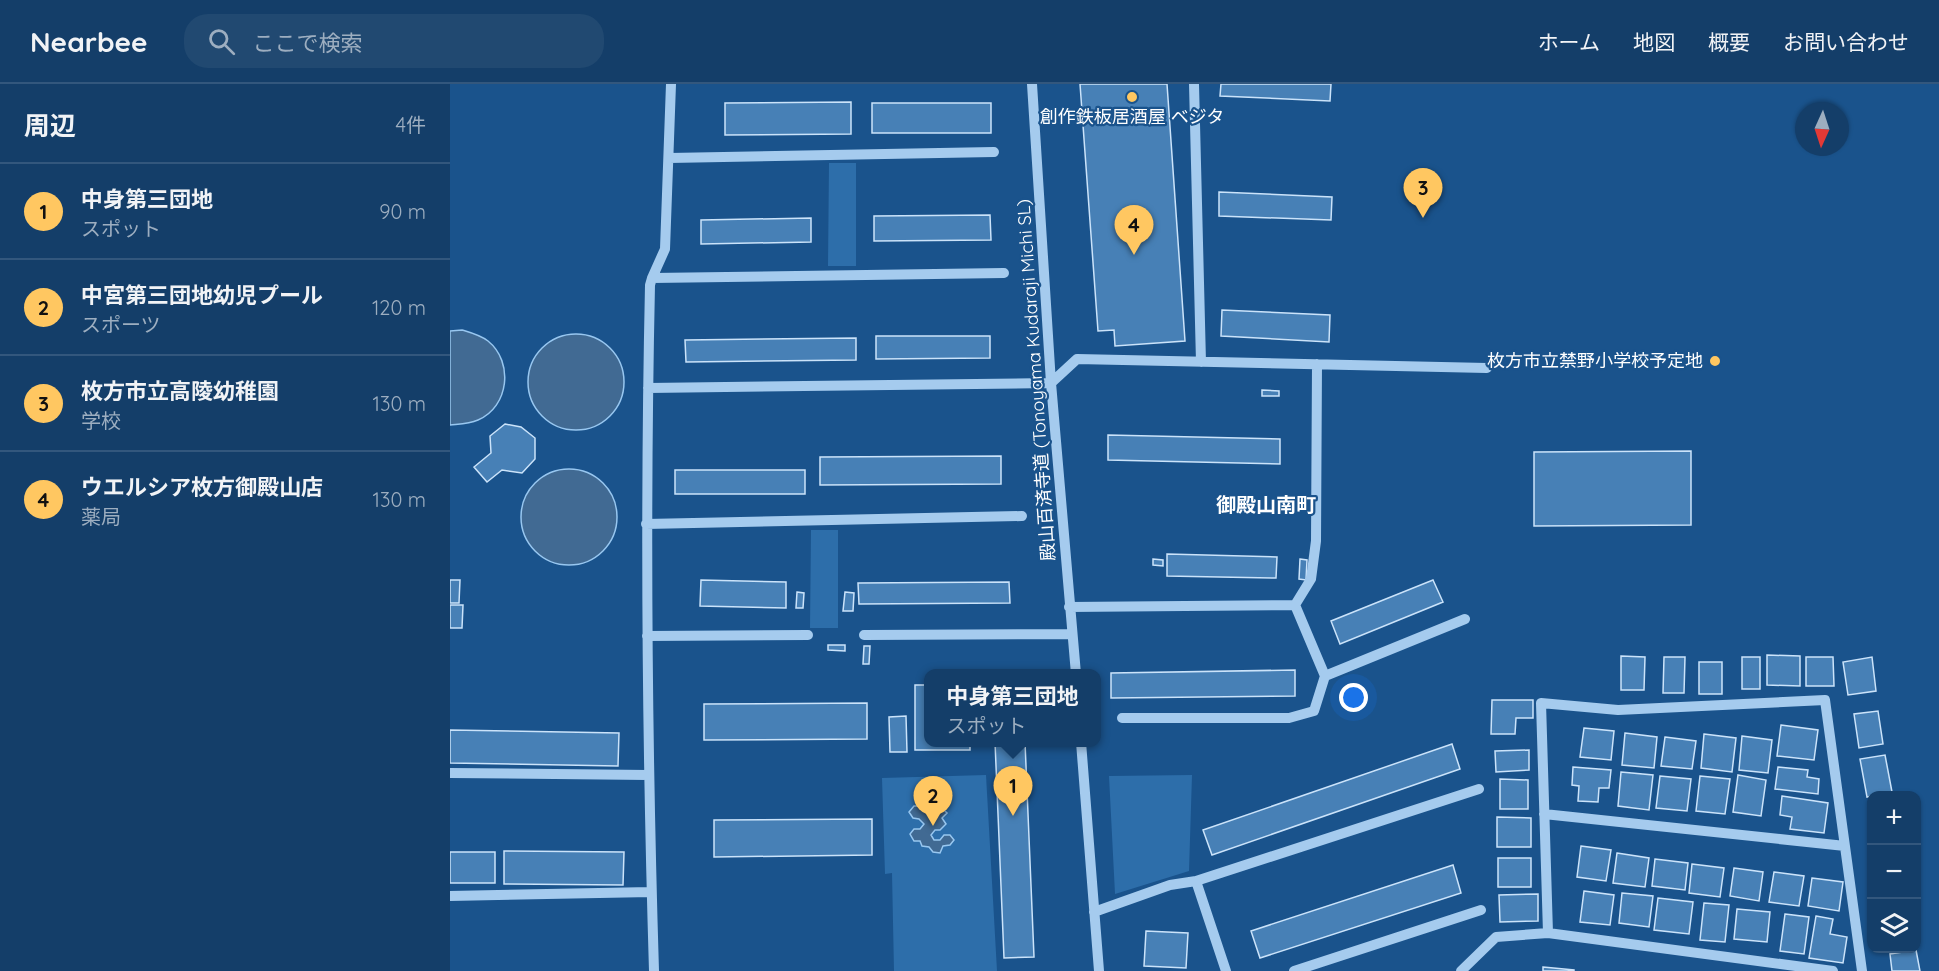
<!DOCTYPE html>
<html lang="ja">
<head>
<meta charset="utf-8">
<style>
  :root { --surface:#143e69; --page:#214971; --text:#f1f3f6; --muted:#9daec0; --line:#33577d; --accent:#ffc761 }
  body { margin:0; font-family:Quicksand,"Noto Sans JP",sans-serif; background:var(--page); color:var(--text) }
  .controls { position:absolute; right:18px; bottom:18px; display:grid; overflow:hidden; border-radius:12px; box-shadow:0 2px 4px #0004 }
  .controls button { width:54px; height:54px; display:grid; place-items:center; padding:0; border:0; border-bottom:2px solid var(--line); background:var(--surface); color:var(--text); font:30px sans-serif }
  .compass { position:absolute; left:1345px; top:18px; width:54px; height:54px; border-radius:50%; background:var(--surface); box-shadow:0 2px 4px #0004; rotate:183deg }
  .you { position:absolute; left:904px; top:614px; width:21px; height:21px; margin:-15px; border:4px solid #fff; border-radius:50%; background:#1a73e8; box-shadow:0 0 0 9px #1a73e833 }
  .badge { display:grid; place-items:center; width:39px; height:39px; border-radius:50%; background:var(--accent); color:#111; font-size:20px; font-weight:700 }
  .pin { position:absolute; translate:-50% -50px; filter:drop-shadow(0 2px 3px #0008) }
  .pin::after { content:''; position:absolute; top:32px; width:21px; height:18px; background:inherit; clip-path:polygon(0 0,100% 0,50% 100%) }
  .popup { position:absolute; left:474px; top:585px; width:177px; height:78px; box-sizing:border-box; display:grid; place-content:center; border-radius:12px; background:var(--surface); filter:drop-shadow(0 2px 4px #0005); font-size:20px; white-space:nowrap; color:var(--muted) }
  .popup b { font-size:22px; color:var(--text) }
  .popup::after { content:''; position:absolute; left:50%; top:100%; margin-left:-12px; border:12px solid transparent; border-top-color:var(--surface) }
  .list { margin:0; padding:0; list-style:none }
  h2 { display:flex; justify-content:space-between; align-items:center; height:78px; margin:0; padding:0 24px; font-size:26px }
  h2 small { font-size:20px; font-weight:400; color:var(--muted) }
  .list li { display:grid; grid-template-columns:39px 1fr auto; gap:18px; align-items:center; box-sizing:border-box; height:96px; padding:0 24px; border-top:2px solid var(--line) }
  .list b { display:block; font-size:22px; white-space:nowrap }
  .list p { margin:0; font-size:20px; white-space:nowrap; color:var(--muted) }
  .list em { font-size:20px; font-style:normal; color:var(--muted) }
  .icon { flex:none; width:33px; height:33px; fill:none; stroke:currentColor; stroke-width:2; stroke-linecap:round; stroke-linejoin:round }
  .map { position:relative; flex:none; width:1489px; height:887px; overflow:hidden }
  header { display:flex; align-items:center; gap:36px; box-sizing:border-box; height:84px; padding:0 30px; background:var(--surface); border-bottom:2px solid var(--line) }
  header strong { font-size:28px }
  nav { display:flex; gap:33px; margin-inline-start:auto; font-size:21px }
  .search { width:420px; height:54px; background:var(--page); display:flex; align-items:center; gap:15px; box-sizing:border-box; padding:0 21px; border-radius:24px; color:var(--muted); font-size:22px }
  main { display:flex }
  aside { flex:1; background:var(--surface) }
  .map>svg:first-child { display:block }
  .green { fill:#2d6eaa }
  .water { fill:#416a93; stroke:#98c7f0; stroke-width:1.5 }
  .building { fill:#4780b6; stroke:#cbe3fa; stroke-width:1.5 }
  .lines { fill:none; stroke-linecap:round; stroke-linejoin:round }
  .minor { stroke:#a5cbee; stroke-width:10 }
  .poi-dot { fill:#ffc761; stroke:#1a538c; stroke-width:2 }
  .labels { text-anchor:middle; stroke-width:4.5; stroke-linejoin:round; paint-order:stroke }
  .poi-label { font-size:18px; fill:#fff; stroke:#1a538c }
  .street-label { font-size:18px; fill:#fff; stroke:#1a538c }
  .neighbourhood-label { font-size:20px; font-weight:bold; fill:#fff; stroke:#1a538c }
</style>
</head>
<body>
<header>
<strong>Nearbee</strong>
<div class="search"><svg class="icon" aria-label="search" viewBox="0 0 24 24"><circle cx="10" cy="10" r="6"/><path d="M15 15l6 6"/></svg>ここで検索</div>
<nav><a>ホーム</a><a>地図</a><a>概要</a><a>お問い合わせ</a></nav>
</header>
<main>
<aside>
<h2>周辺<small>4件</small></h2>
<ul class="list">
<li><span class="badge">1</span><div><b>中身第三団地</b><p>スポット</p></div><em>90 m</em></li>
<li><span class="badge">2</span><div><b>中宮第三団地幼児プール</b><p>スポーツ</p></div><em>120 m</em></li>
<li><span class="badge">3</span><div><b>枚方市立高陵幼稚園</b><p>学校</p></div><em>130 m</em></li>
<li><span class="badge">4</span><div><b>ウエルシア枚方御殿山店</b><p>薬局</p></div><em>130 m</em></li>
</ul>
</aside>
<div class="map">
<svg width="1489" height="887" viewBox="0 0 1489 887">
  <rect width="100%" height="100%" fill="#1a538c"/>
  <path class="green" d="M 379,79 L 406,79 L 406,182 L 378,182 Z
    M 361,446 L 388,446 L 388,544 L 360,544 Z
    M 536,691 L 547,887 L 444,887 L 442,789 L 435,790 L 432,694 Z
    M 742,691 L 739,787 L 665,810 L 659,692 Z"/>
  <path class="water" d="M 12,246 C 22,249 30,251 38,257 C 64,278 59,323 28,336 C 19,340 10,340 0,341 L 0,247 Z
    M78 298a48 48 0 1 1 96 0a48 48 0 1 1-96 0Z
    M71 433a48 48 0 1 1 96 0a48 48 0 1 1-96 0Z
    M 474,717 L 480,718 L 486,723 L 491,723 L 497,729 L 492,734 L 496,740 L 490,746 L 485,746 L 481,751 L 484,756 L 490,756 L 494,751 L 500,751 L 504,756 L 500,761 L 493,762 L 490,769 L 483,768 L 479,763 L 472,762 L 470,757 L 464,757 L 460,750 L 464,745 L 470,745 L 474,740 L 469,735 L 463,734 L 459,728 L 464,722 L 470,722 Z"/>
  <path class="building" d="M 630,0 L 717,0 L 735,257 L 665,262 L 664,246 L 648,247 Z
    M 771,0 L 881,0 L 880,17 L 770,12 Z
    M 401,18 L 401,50 L 275,51 L 275,19 Z
    M 422,19 L 541,19 L 541,49 L 422,49 Z
    M 769,108 L 882,113 L 881,136 L 769,132 Z
    M 540,131 L 541,156 L 424,157 L 424,132 Z
    M 361,134 L 361,158 L 251,160 L 251,136 Z
    M 772,226 L 880,231 L 879,258 L 771,252 Z
    M 426,252 L 540,252 L 540,274 L 426,275 Z
    M 406,254 L 406,276 L 236,278 L 235,256 Z
    M 812,306 L 829,307 L 829,312 L 812,312 Z
    M 55,340 L 71,343 L 85,354 L 85,375 L 72,389 L 52,386 L 37,398 L 24,383 L 41,369 L 40,352 Z
    M 658,351 L 830,355 L 830,380 L 658,376 Z
    M 1241,367 L 1241,441 L 1084,442 L 1084,368 Z
    M 551,372 L 551,400 L 370,401 L 370,373 Z
    M 225,386 L 355,386 L 355,410 L 225,410 Z
    M 717,470 L 827,473 L 826,494 L 717,492 Z
    M 703,475 L 713,476 L 713,482 L 703,481 Z
    M 850,475 L 857,476 L 856,496 L 849,495 Z
    M 0,496 L 10,496 L 9,519 L 0,519 Z
    M 251,496 L 336,498 L 336,524 L 250,522 Z
    M 983,496 L 993,518 L 890,560 L 881,537 Z
    M 559,498 L 560,519 L 409,520 L 408,499 Z
    M 347,508 L 354,509 L 353,524 L 346,524 Z
    M 395,508 L 404,509 L 403,527 L 393,527 Z
    M 0,521 L 13,521 L 12,544 L 0,544 Z
    M 378,561 L 395,561 L 395,567 L 378,566 Z
    M 414,562 L 420,562 L 419,580 L 413,580 Z
    M 1317,571 L 1350,572 L 1350,602 L 1317,601 Z
    M 1171,572 L 1195,573 L 1194,606 L 1171,606 Z
    M 1214,573 L 1235,573 L 1234,609 L 1213,609 Z
    M 1292,573 L 1310,573 L 1310,605 L 1292,605 Z
    M 1356,573 L 1383,573 L 1384,602 L 1356,602 Z
    M 1422,573 L 1426,607 L 1398,611 L 1393,578 Z
    M 1249,578 L 1272,578 L 1272,610 L 1249,610 Z
    M 845,586 L 845,612 L 661,614 L 661,589 Z
    M 465,601 L 479,601 L 479,658 L 520,658 L 520,666 L 465,666 Z
    M 1042,616 L 1083,616 L 1083,634 L 1066,634 L 1065,650 L 1041,650 Z
    M 417,619 L 417,655 L 254,656 L 254,620 Z
    M 1428,627 L 1433,660 L 1409,664 L 1404,630 Z
    M 456,632 L 457,668 L 440,668 L 439,633 Z
    M 1331,641 L 1368,646 L 1364,676 L 1327,672 Z
    M 1134,644 L 1164,647 L 1161,676 L 1130,673 Z
    M 0,646 L 169,649 L 168,682 L 0,679 Z
    M 1175,649 L 1207,653 L 1204,684 L 1172,681 Z
    M 1254,650 L 1286,654 L 1282,688 L 1251,684 Z
    M 1292,652 L 1322,656 L 1318,689 L 1289,686 Z
    M 1215,653 L 1246,657 L 1242,685 L 1211,682 Z
    M 545,658 L 575,658 L 584,873 L 554,874 Z
    M 1002,660 L 1010,685 L 762,771 L 753,746 Z
    M 1079,666 L 1079,686 L 1046,688 L 1045,667 Z
    M 1435,671 L 1442,708 L 1417,713 L 1410,675 Z
    M 1123,683 L 1161,686 L 1159,704 L 1149,704 L 1148,718 L 1128,717 L 1129,702 L 1122,701 Z
    M 1328,683 L 1358,686 L 1357,693 L 1369,695 L 1368,710 L 1325,705 Z
    M 1171,688 L 1203,691 L 1199,726 L 1168,722 Z
    M 1288,691 L 1316,696 L 1311,732 L 1283,728 Z
    M 1210,692 L 1241,695 L 1237,727 L 1206,724 Z
    M 1250,692 L 1280,695 L 1275,730 L 1246,727 Z
    M 1050,695 L 1078,696 L 1078,725 L 1050,725 Z
    M 1332,712 L 1378,719 L 1374,749 L 1340,745 L 1342,733 L 1330,731 Z
    M 1047,733 L 1081,734 L 1081,763 L 1047,763 Z
    M 422,735 L 422,771 L 264,773 L 264,736 Z
    M 1131,762 L 1161,766 L 1156,797 L 1127,793 Z
    M 54,767 L 174,768 L 173,801 L 54,800 Z
    M 0,768 L 45,768 L 45,799 L 0,799 Z
    M 1167,769 L 1199,774 L 1195,803 L 1163,799 Z
    M 1048,774 L 1081,774 L 1081,803 L 1048,803 Z
    M 1205,775 L 1238,779 L 1235,806 L 1202,802 Z
    M 1242,780 L 1274,784 L 1270,813 L 1239,809 Z
    M 1003,781 L 1011,809 L 810,874 L 801,847 Z
    M 1284,784 L 1313,788 L 1309,817 L 1280,812 Z
    M 1324,788 L 1354,792 L 1349,822 L 1319,818 Z
    M 1362,794 L 1393,798 L 1389,827 L 1358,822 Z
    M 1134,807 L 1164,811 L 1160,841 L 1130,838 Z
    M 1172,809 L 1203,812 L 1199,843 L 1169,839 Z
    M 1088,810 L 1088,837 L 1050,838 L 1049,811 Z
    M 1208,814 L 1243,818 L 1239,850 L 1204,846 Z
    M 1254,819 L 1279,821 L 1275,858 L 1250,856 Z
    M 1287,825 L 1320,828 L 1317,858 L 1284,855 Z
    M 1335,830 L 1359,833 L 1354,870 L 1330,867 Z
    M 1366,832 L 1383,835 L 1380,850 L 1397,853 L 1393,879 L 1359,874 Z
    M 696,847 L 738,849 L 736,884 L 694,882 Z
    M 1466,866 L 1470,887 L 1442,887 L 1440,870 Z
    M 1093,883 L 1124,886 L 1124,887 L 1093,887 Z"/>
  <g class="lines">
    <path class="minor" d="M 582,0 L 601,299 L 626,590
      M 744,0 L 751,278
      M 219,74 L 544,68
      M 202,194 L 554,189
      M 198,304 L 601,299 L 627,275 L 1037,284
      M 196,440 L 572,432
      M 845,521 L 861,495 L 866,457 L 867,280
      M 619,523 L 845,521 L 875,592 L 864,627 L 839,634 L 672,634
      M 414,551 L 622,550
      M 197,552 L 358,551
      M 875,592 L 1015,535
      M 631,658 L 649,887
      M 0,689 L 198,691
      M 1094,730 L 1395,762
      M 746,797 L 776,887
      M 0,812 L 201,808
      M 644,828 L 720,801 L 746,797 L 1029,705
      M 1098,849 L 1091,619 L 1168,626 L 1375,616 L 1412,887
      M 204,887 C 197,658 195,430 200,201 L 202,194 L 215,165 L 221,0
      M 844,887 L 1031,826
      M 1011,887 L 1046,853 L 1098,849 L 1383,887"/>
  </g>
  <g class="poi-dot">
    <circle cx="682" cy="13" r="6"/>
    <circle cx="1265" cy="277" r="6"/>
  </g>
  <g class="labels">
    <g class="poi-label">
      <text x="682" y="39">創作鉄板居酒屋 ベジタ</text>
      <text x="1253" y="283" text-anchor="end">枚方市立禁野小学校予定地</text>
    </g>
    <g class="street-label">
      <text transform="translate(586 296) rotate(-94)" y="6">殿山百済寺道 (Tonoyama Kudaraji Michi SL)</text>
    </g>
    <g class="neighbourhood-label">
      <text x="816" y="428">御殿山南町</text>
    </g>
  </g>
</svg>
<div class="controls">
<button>+</button>
<button>−</button>
<button><svg class="icon" aria-label="layers" viewBox="0 0 24 24"><path d="M12 4l9 5-9 5-9-5zM3 14l9 5 9-5"/></svg></button>
</div>
<svg class="compass" viewBox="-18 -18 36 36"><path d="M0-13l5 13h-10z" fill="#e53935"/><path d="M0 13l5-13h-10z" fill="#9daec0"/></svg>
<div class="you"></div>
<div class="pin badge" style="left:563px;top:732px">1</div>
<div class="popup"><b>中身第三団地</b>スポット</div>
<div class="pin badge" style="left:483px;top:742px">2</div>
<div class="pin badge" style="left:973px;top:134px">3</div>
<div class="pin badge" style="left:684px;top:171px">4</div>
</div>
</main>
</body>
</html>
